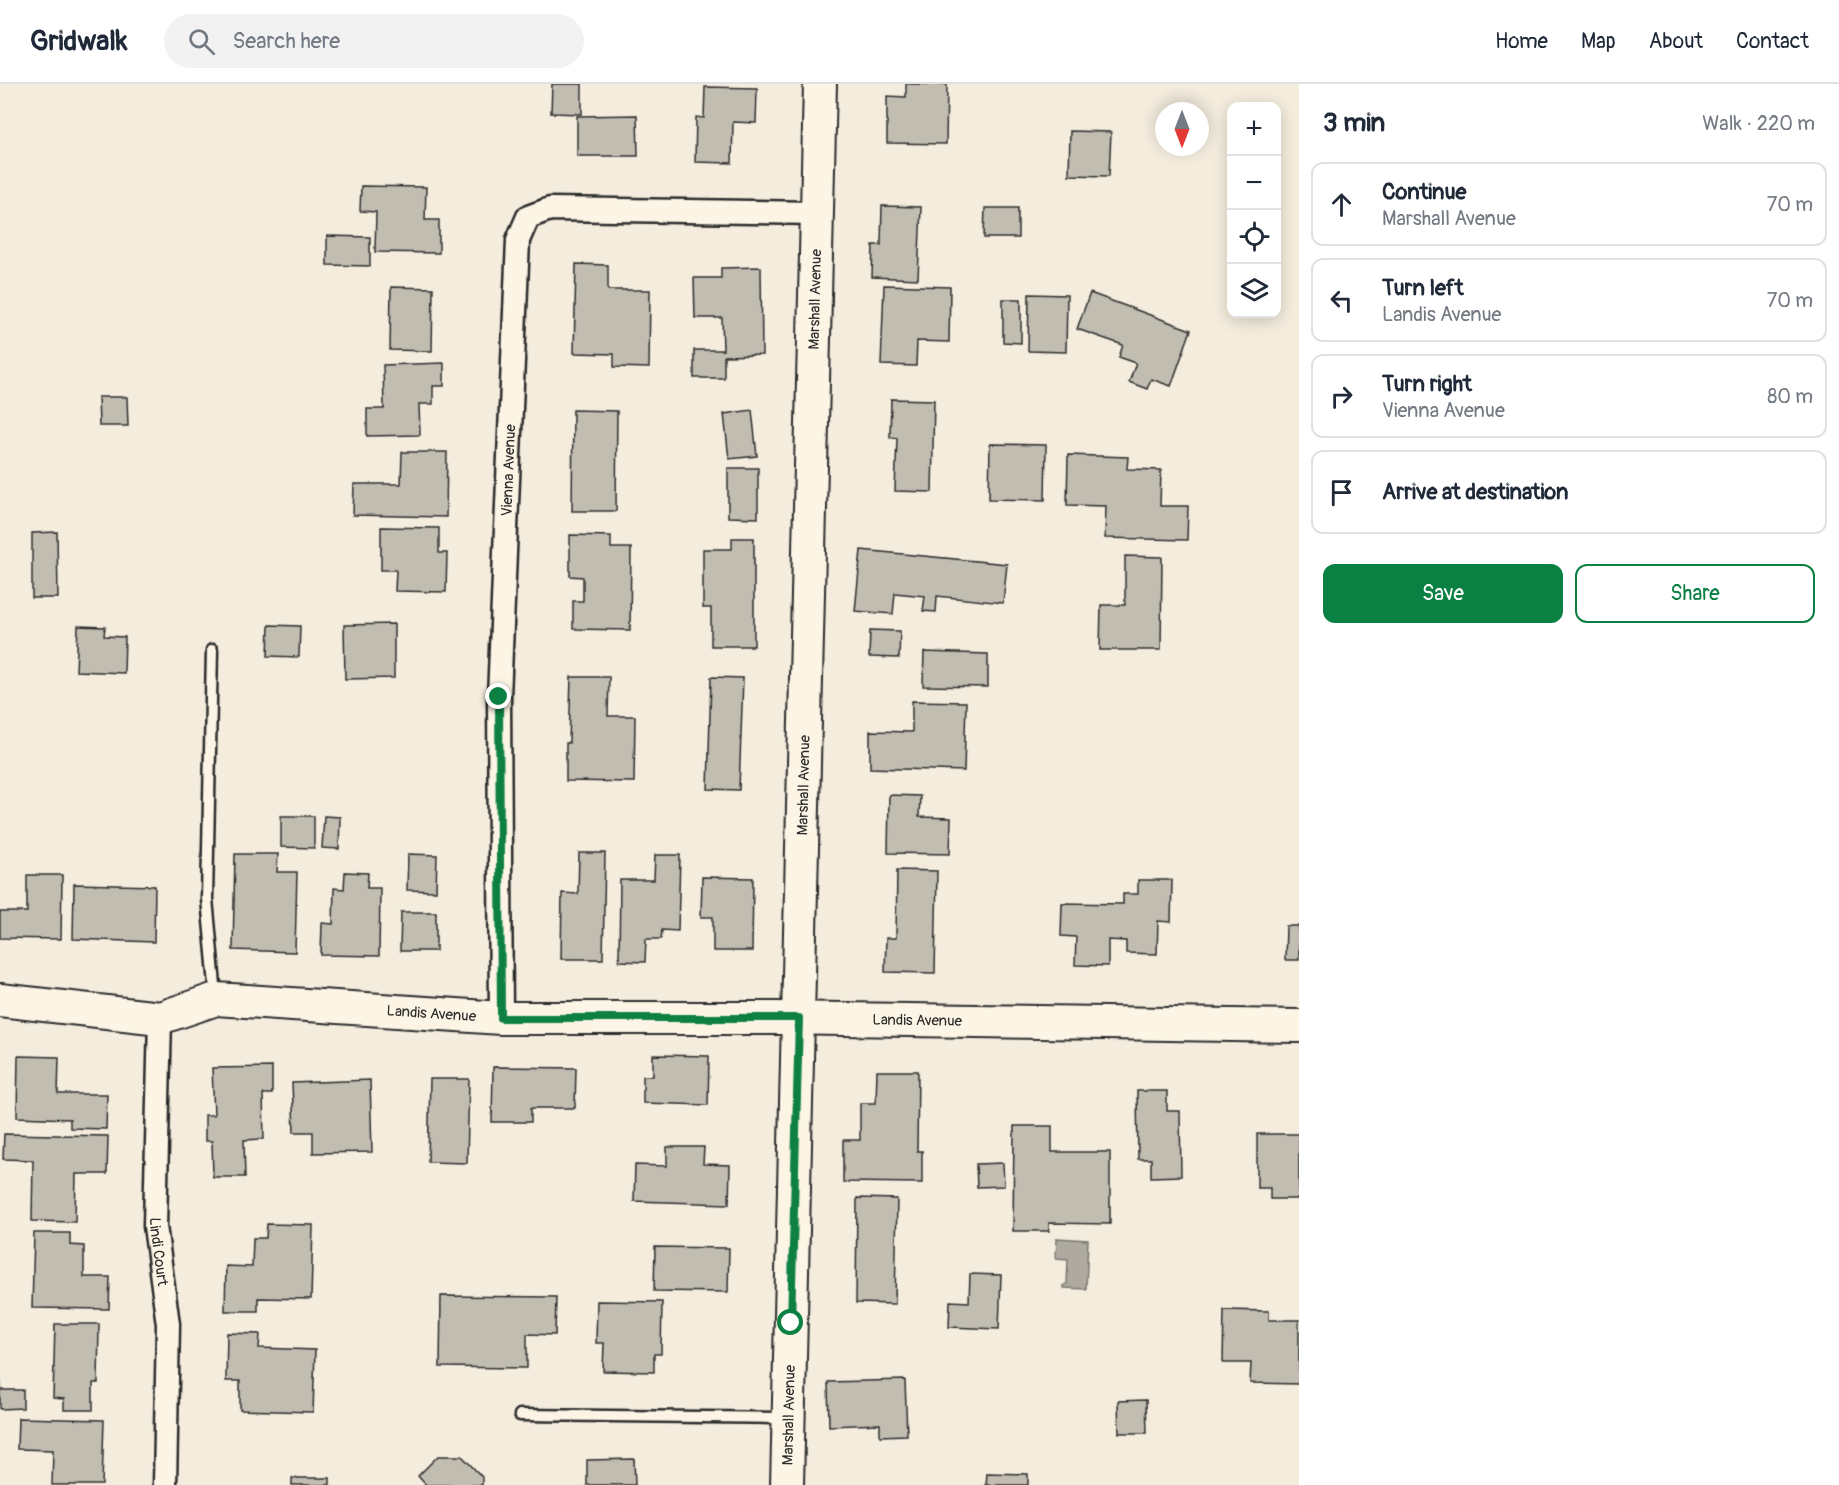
<!DOCTYPE html>
<html lang="en">
<head>
<meta charset="utf-8">
<style>
  :root { --surface:#fff; --page:#f2f2f3; --text:#1f2937; --muted:#747a83; --line:#e0e1e3; --accent:#0b8043 }
  body { margin:0; font-family:Pangolin,sans-serif; background:var(--page); color:var(--text) }
  .controls { position:absolute; right:18px; top:18px; display:grid; overflow:hidden; border-radius:12px; box-shadow:0 3px 15px #0003 }
  .controls button { width:54px; height:54px; display:grid; place-items:center; padding:0; border:0; border-bottom:2px solid var(--line); background:var(--surface); color:var(--text); font:30px sans-serif }
  .compass { position:absolute; left:1155px; top:18px; width:54px; height:54px; border-radius:50%; background:var(--surface); box-shadow:0 3px 15px #0003; rotate:180deg }
  .stop { position:absolute; width:18px; height:18px; margin:-14px; border:4px solid #0b8043; border-radius:50%; background:#fff }
  .stop.end { background:#0b8043; border-color:#fff; box-shadow:0 2px 6px #0008 }
  .list { margin:0; padding:0; list-style:none }
  h2 { display:flex; justify-content:space-between; align-items:center; height:78px; margin:0; padding:0 24px; font-size:26px }
  h2 small { font-size:20px; font-weight:400; color:var(--muted) }
  .list li { display:grid; grid-template-columns:39px 1fr auto; gap:18px; align-items:center; box-sizing:border-box; height:84px; margin:0 12px 12px; padding:0 12px; border:2px solid var(--line); border-radius:12px }
  .list b { display:block; font-size:22px; white-space:nowrap }
  .list p { margin:0; font-size:20px; white-space:nowrap; color:var(--muted) }
  .list em { font-size:20px; font-style:normal; color:var(--muted) }
  .actions { display:flex; gap:12px; padding:18px 24px }
  .actions a { flex:1; padding:14px 0; border:2px solid var(--accent); border-radius:12px; text-align:center; font-size:21px; color:var(--accent) }
  .actions .main { background:var(--accent); color:#fff }
  .icon { flex:none; width:33px; height:33px; fill:none; stroke:currentColor; stroke-width:2; stroke-linecap:round; stroke-linejoin:round }
  .map { position:relative; flex:none; width:1299px; height:1401px; overflow:hidden }
  header { display:flex; align-items:center; gap:36px; box-sizing:border-box; height:84px; padding:0 30px; background:var(--surface); border-bottom:2px solid var(--line) }
  header strong { font-size:28px }
  nav { display:flex; gap:33px; margin-inline-start:auto; font-size:21px }
  .search { width:420px; height:54px; background:var(--page); display:flex; align-items:center; gap:15px; box-sizing:border-box; padding:0 21px; border-radius:33px; color:var(--muted); font-size:22px }
  main { display:flex }
  aside { flex:1; background:var(--surface) }
  .map>svg:first-child { display:block }
  .water { fill:#afaaa0; stroke:#7a7771; stroke-width:1.5 }
  .building { fill:#c2bdb1; stroke:#2b2b2b; stroke-width:1.5 }
  .lines { fill:none; stroke-linecap:round; stroke-linejoin:round }
  .lane-casing { stroke:#2b2b2b; stroke-width:15 }
  .street-casing { stroke:#2b2b2b; stroke-width:27 }
  .secondary-casing { stroke:#2b2b2b; stroke-width:36 }
  .lane { stroke:#fcf5e5; stroke-width:10 }
  .street { stroke:#fcf5e5; stroke-width:22 }
  .secondary { stroke:#fcf5e5; stroke-width:32 }
  .route { stroke:#0b8043; stroke-width:8 }
  .labels { text-anchor:middle; stroke-width:4.5; stroke-linejoin:round; paint-order:stroke }
  .street-label { font-size:15px; fill:#2b2b2b; stroke:#fcf5e5 }
</style>
</head>
<body>
<header>
<strong>Gridwalk</strong>
<div class="search"><svg class="icon" aria-label="search" viewBox="0 0 24 24"><circle cx="10" cy="10" r="6"/><path d="M15 15l6 6"/></svg>Search here</div>
<nav><a>Home</a><a>Map</a><a>About</a><a>Contact</a></nav>
</header>
<main>
<div class="map">
<svg width="1299" height="1401" viewBox="0 0 1299 1401">
  <rect width="100%" height="100%" fill="#f4edde"/>
  <filter id="ink" filterUnits="userSpaceOnUse"><feTurbulence type="fractalNoise" baseFrequency=".0167" numOctaves="2"/><feDisplacementMap in="SourceGraphic" scale="12" xChannelSelector="R" yChannelSelector="G"/><feConvolveMatrix kernelMatrix="1 2 1 2 8 2 1 2 1" color-interpolation-filters="sRGB"/></filter>
  <g filter="url(#ink)">
    <path class="water" d="M 1057,1154 L 1088,1156 L 1086,1205 L 1064,1204 L 1064,1201 L 1067,1200 L 1068,1175 L 1056,1174 Z"/>
    <path class="building" d="M 552,0 L 582,0 L 582,30 L 551,29 Z
      M 906,0 L 947,0 L 946,60 L 887,59 L 887,12 L 906,13 Z
      M 705,3 L 757,4 L 756,39 L 733,38 L 732,79 L 695,78 L 696,33 L 704,34 Z
      M 637,31 L 638,72 L 577,72 L 577,32 Z
      M 1070,47 L 1111,48 L 1109,92 L 1069,91 Z
      M 361,102 L 426,103 L 425,136 L 439,136 L 439,169 L 375,168 L 376,128 L 360,127 Z
      M 882,122 L 921,123 L 918,195 L 872,193 L 873,161 L 881,161 Z
      M 985,124 L 1018,124 L 1018,154 L 984,154 Z
      M 327,152 L 370,153 L 370,182 L 327,181 Z
      M 576,180 L 608,181 L 608,206 L 650,206 L 649,284 L 614,283 L 614,270 L 574,269 Z
      M 761,183 L 762,271 L 724,272 L 724,294 L 694,294 L 694,266 L 723,266 L 722,234 L 695,234 L 694,194 L 721,194 L 721,184 Z
      M 884,201 L 950,203 L 949,258 L 917,257 L 916,282 L 881,281 Z
      M 391,203 L 433,204 L 432,267 L 390,266 Z
      M 1090,209 L 1191,246 L 1171,302 L 1151,295 L 1147,305 L 1129,298 L 1136,279 L 1119,273 L 1123,261 L 1077,245 Z
      M 1029,210 L 1067,211 L 1066,268 L 1028,267 Z
      M 1003,215 L 1021,215 L 1021,259 L 1003,258 Z
      M 444,279 L 444,302 L 433,302 L 433,320 L 419,320 L 420,351 L 367,352 L 367,325 L 384,325 L 383,281 Z
      M 98,313 L 127,313 L 128,342 L 99,342 Z
      M 891,315 L 934,316 L 932,408 L 895,407 L 897,354 L 890,353 Z
      M 573,326 L 617,327 L 616,427 L 572,427 Z
      M 752,326 L 757,372 L 729,375 L 724,330 Z
      M 990,360 L 1046,361 L 1045,416 L 989,415 Z
      M 402,368 L 447,368 L 446,433 L 353,431 L 354,400 L 401,400 Z
      M 1068,371 L 1128,373 L 1127,385 L 1161,386 L 1160,422 L 1188,422 L 1187,456 L 1105,454 L 1106,422 L 1067,421 Z
      M 728,384 L 758,384 L 758,434 L 728,433 Z
      M 381,443 L 439,444 L 439,469 L 447,469 L 446,508 L 395,507 L 396,486 L 381,486 Z
      M 57,448 L 58,514 L 32,514 L 32,449 Z
      M 570,451 L 611,452 L 611,464 L 631,464 L 630,546 L 573,545 L 573,517 L 583,517 L 583,493 L 570,492 Z
      M 732,454 L 754,454 L 754,562 L 711,562 L 711,524 L 703,524 L 703,465 L 732,465 Z
      M 861,466 L 1007,480 L 1003,519 L 937,512 L 936,528 L 923,527 L 925,512 L 895,509 L 893,530 L 855,527 Z
      M 1125,472 L 1162,473 L 1161,566 L 1100,566 L 1101,521 L 1125,521 Z
      M 394,540 L 394,594 L 345,595 L 344,541 Z
      M 269,541 L 300,542 L 299,573 L 268,572 Z
      M 78,542 L 105,543 L 104,552 L 125,553 L 124,589 L 76,587 Z
      M 870,546 L 900,547 L 899,574 L 869,573 Z
      M 924,568 L 988,570 L 988,603 L 923,602 Z
      M 571,593 L 609,593 L 608,632 L 635,632 L 634,698 L 566,697 L 566,659 L 569,659 Z
      M 711,593 L 743,594 L 739,706 L 708,705 Z
      M 912,617 L 966,618 L 964,687 L 870,684 L 870,647 L 912,648 Z
      M 889,711 L 920,712 L 919,733 L 951,734 L 950,770 L 888,769 Z
      M 281,732 L 314,732 L 314,764 L 281,763 Z
      M 324,732 L 340,733 L 339,765 L 322,764 Z
      M 579,769 L 605,769 L 603,875 L 561,875 L 562,809 L 578,810 Z
      M 235,770 L 278,770 L 277,788 L 297,788 L 295,868 L 233,866 Z
      M 408,770 L 437,771 L 436,807 L 407,806 Z
      M 655,771 L 680,771 L 678,847 L 662,846 L 661,855 L 646,855 L 645,878 L 619,877 L 620,796 L 654,796 Z
      M 897,786 L 937,787 L 935,889 L 885,888 L 886,854 L 896,854 Z
      M 345,788 L 368,789 L 367,804 L 380,804 L 379,872 L 321,871 L 322,839 L 333,840 L 334,804 L 344,805 Z
      M 27,791 L 62,791 L 61,855 L 0,854 L 0,828 L 27,828 Z
      M 702,793 L 753,794 L 752,867 L 713,867 L 713,833 L 701,833 Z
      M 1138,796 L 1172,796 L 1171,838 L 1158,837 L 1157,870 L 1126,869 L 1126,857 L 1108,856 L 1108,882 L 1075,881 L 1076,853 L 1061,852 L 1062,819 L 1123,820 L 1123,810 L 1138,810 Z
      M 74,800 L 155,802 L 154,858 L 73,855 Z
      M 401,828 L 436,828 L 436,867 L 400,867 Z
      M 1286,842 L 1299,842 L 1299,876 L 1285,876 Z
      M 653,971 L 709,972 L 708,1021 L 643,1019 L 643,992 L 653,992 Z
      M 18,972 L 59,973 L 58,1010 L 107,1010 L 106,1045 L 70,1044 L 70,1035 L 17,1033 Z
      M 272,983 L 272,1010 L 263,1010 L 264,1055 L 244,1056 L 245,1093 L 213,1093 L 212,1057 L 205,1057 L 205,1031 L 214,1031 L 212,984 Z
      M 493,983 L 576,984 L 575,1024 L 531,1024 L 531,1038 L 492,1038 Z
      M 877,987 L 918,987 L 917,1067 L 922,1067 L 922,1099 L 843,1098 L 843,1056 L 860,1056 L 860,1019 L 876,1019 Z
      M 430,995 L 469,995 L 467,1079 L 428,1078 Z
      M 370,996 L 372,1068 L 313,1069 L 313,1048 L 294,1048 L 292,999 Z
      M 1137,1007 L 1167,1007 L 1167,1027 L 1180,1027 L 1181,1092 L 1151,1093 L 1151,1075 L 1138,1075 Z
      M 1014,1042 L 1052,1042 L 1052,1068 L 1110,1068 L 1110,1140 L 1049,1139 L 1049,1147 L 1013,1147 Z
      M 4,1050 L 108,1052 L 107,1090 L 76,1090 L 75,1138 L 32,1137 L 33,1076 L 3,1075 Z
      M 1257,1050 L 1299,1050 L 1299,1115 L 1270,1115 L 1270,1104 L 1257,1104 Z
      M 667,1063 L 704,1063 L 703,1080 L 730,1081 L 729,1120 L 634,1117 L 635,1081 L 667,1082 Z
      M 1003,1079 L 1004,1102 L 977,1103 L 976,1080 Z
      M 857,1114 L 897,1115 L 895,1220 L 856,1219 Z
      M 267,1140 L 313,1141 L 311,1215 L 258,1214 L 258,1227 L 225,1227 L 226,1182 L 252,1183 L 253,1154 L 266,1154 Z
      M 34,1149 L 70,1149 L 70,1161 L 84,1162 L 84,1193 L 110,1193 L 109,1225 L 32,1224 Z
      M 655,1163 L 729,1164 L 728,1208 L 654,1207 Z
      M 970,1190 L 1001,1191 L 999,1245 L 949,1243 L 950,1217 L 969,1218 Z
      M 441,1212 L 556,1213 L 555,1251 L 527,1250 L 527,1284 L 440,1283 Z
      M 597,1217 L 662,1218 L 661,1270 L 654,1270 L 654,1288 L 603,1287 L 604,1259 L 596,1259 Z
      M 1224,1226 L 1269,1227 L 1269,1236 L 1299,1236 L 1299,1300 L 1250,1299 L 1251,1279 L 1223,1279 Z
      M 55,1240 L 99,1240 L 98,1299 L 93,1299 L 93,1326 L 64,1326 L 64,1315 L 53,1314 Z
      M 227,1249 L 260,1250 L 259,1264 L 315,1266 L 313,1328 L 240,1326 L 240,1297 L 226,1297 Z
      M 0,1289 L 1,1306 L 23,1306 L 23,1324 L 0,1325 Z
      M 905,1296 L 907,1351 L 880,1352 L 880,1340 L 829,1342 L 828,1298 Z
      M 1146,1316 L 1147,1349 L 1119,1349 L 1118,1317 Z
      M 18,1334 L 104,1336 L 102,1401 L 52,1401 L 53,1366 L 17,1365 Z
      M 438,1372 L 462,1372 L 482,1393 L 482,1401 L 426,1401 L 418,1392 Z
      M 634,1375 L 635,1401 L 587,1401 L 587,1376 Z
      M 987,1389 L 1028,1390 L 1028,1401 L 986,1401 Z
      M 292,1394 L 330,1394 L 330,1401 L 292,1401 Z"/>
    <g class="lines">
      <defs>
        <path id="lane" d="M 212,566 L 207,815 L 216,912
          M 520,1331 L 786,1334"/>
        <g id="street">
          <path id="s1" d="M 160,934 L 155,1142 L 168,1240 L 165,1401"/>
          <path id="s2" d="M 501,934 L 499,613 L 518,156 L 528,133 L 550,125 L 817,129"/>
        </g>
        <g id="secondary">
          <path id="s3" d="M 0,916 L 160,934 L 216,915 L 501,934 L 777,934 L 1299,942"/>
          <path id="s4" d="M 787,1401 L 820,0"/>
        </g>
      </defs>
      <use href="#lane" class="lane-casing"/>
      <use href="#street" class="street-casing"/>
      <use href="#secondary" class="secondary-casing"/>
      <use href="#lane" class="lane"/>
      <use href="#street" class="street"/>
      <use href="#secondary" class="secondary"/>
    </g>
  </g>
  <g class="lines" filter="url(#ink)">
    <path class="route" d="M 499,613 L 501,934 L 799,934 L 791,1239"/>
  </g>
  <g class="labels">
    <g class="street-label">
      <text dy="5" stroke="none"><textPath href="#s4" startOffset="1186">Marshall Avenue</textPath></text>
      <text dy="5" stroke="none"><textPath href="#s2" startOffset="548">Vienna Avenue</textPath></text>
      <text dy="5" stroke="none"><textPath href="#s4" startOffset="700">Marshall Avenue</textPath></text>
      <text dy="5" stroke="none"><textPath href="#s3" startOffset="436">Landis Avenue</textPath></text>
      <text dy="5" stroke="none"><textPath href="#s3" startOffset="922">Landis Avenue</textPath></text>
      <text dy="5" stroke="none"><textPath href="#s1" startOffset="234">Lindi Court</textPath></text>
      <text dy="5" stroke="none"><textPath href="#s4" startOffset="70">Marshall Avenue</textPath></text>
    </g>
  </g>
</svg>
<div class="controls">
<button>+</button>
<button>−</button>
<button><svg class="icon" aria-label="locate" viewBox="0 0 24 24"><circle cx="12" cy="12" r="6"/><path d="M12 2v4M12 18v4M2 12h4M18 12h4"/></svg></button>
<button><svg class="icon" aria-label="layers" viewBox="0 0 24 24"><path d="M12 4l9 5-9 5-9-5zM3 14l9 5 9-5"/></svg></button>
</div>
<svg class="compass" viewBox="-18 -18 36 36"><path d="M0-13l5 13h-10z" fill="#e53935"/><path d="M0 13l5-13h-10z" fill="#747a83"/></svg>
<div class="stop" style="left:791px;top:1239px"></div>
<div class="stop end" style="left:499px;top:613px"></div>
</div>
<aside>
<h2>3 min<small>Walk · 220 m</small></h2>
<ul class="list">
<li><svg class="icon" aria-label="ahead" viewBox="0 0 24 24"><path d="M12 20V5M6 11l6-6 6 6"/></svg><div><b>Continue</b><p>Marshall Avenue</p></div><em>70 m</em></li>
<li><svg class="icon" aria-label="left" viewBox="0 0 24 24"><path d="M17 20v-9H6M10 6l-5 5 5 5"/></svg><div><b>Turn left</b><p>Landis Avenue</p></div><em>70 m</em></li>
<li><svg class="icon" aria-label="right" viewBox="0 0 24 24"><path d="M7 20v-9h11M14 6l5 5-5 5"/></svg><div><b>Turn right</b><p>Vienna Avenue</p></div><em>80 m</em></li>
<li><svg class="icon" aria-label="arrive" viewBox="0 0 24 24"><path d="M6 21V4h12l-3 4 3 4H6"/></svg><div><b>Arrive at destination</b></div></li>
</ul>
<div class="actions"><a class="main">Save</a><a>Share</a></div>
</aside>
</main>
</body>
</html>
